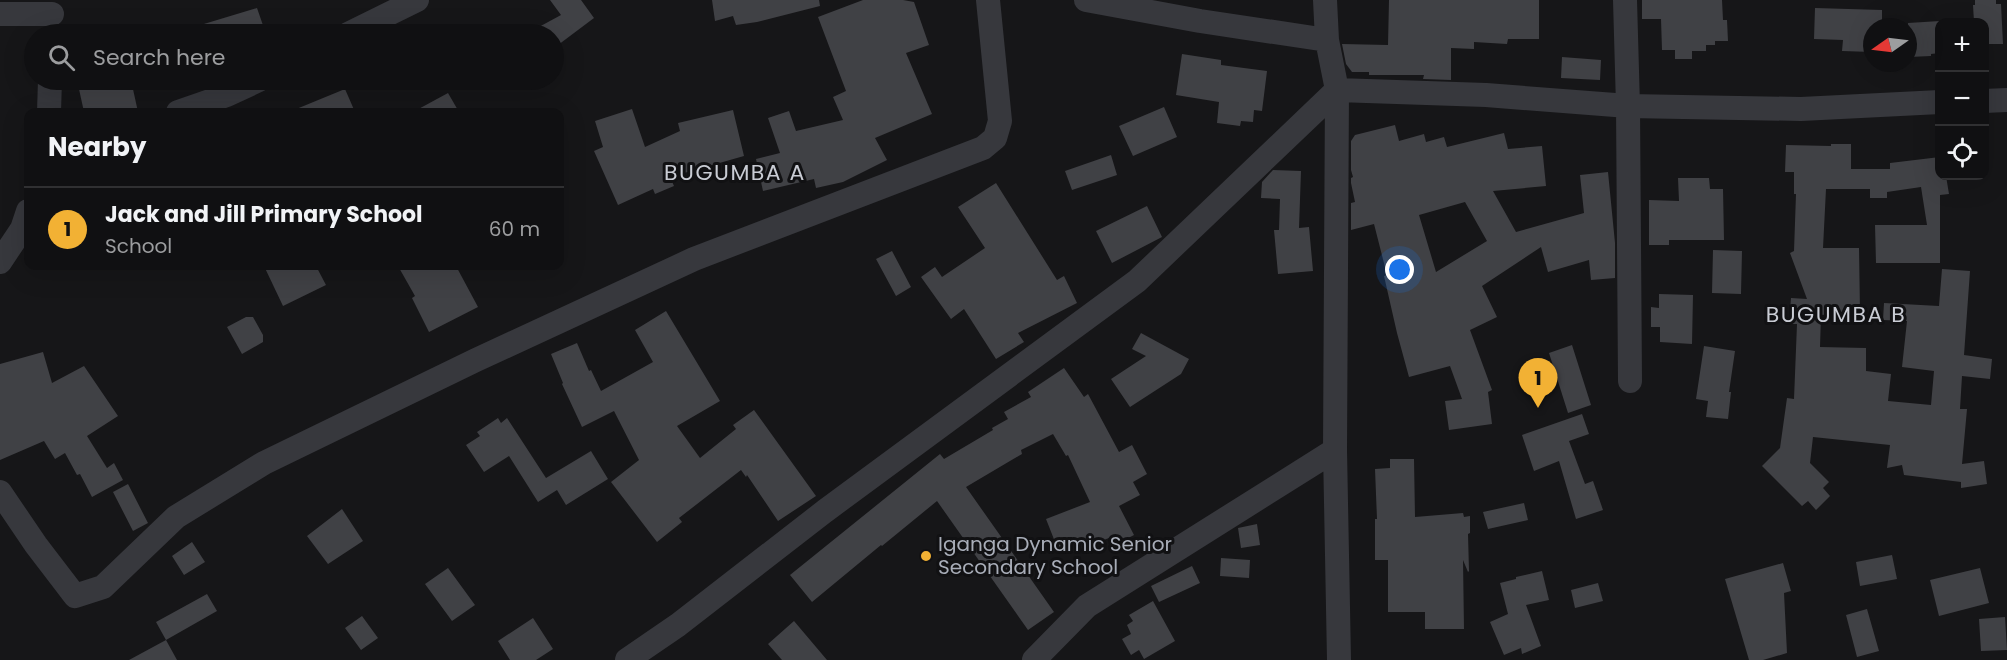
<!DOCTYPE html>
<html lang="en">
<head>
<meta charset="utf-8">
<style>
  :root { --surface:#101012; --page:#1e1e20; --text:#f1f3f6; --muted:#9c9d9f; --line:#303032; --accent:#f2b134 }
  body { margin:0; font-family:Poppins,sans-serif; background:var(--page); color:var(--text) }
  .controls { position:absolute; right:18px; top:18px; display:grid; overflow:hidden; border-radius:12px; box-shadow:0 6px 24px #0002 }
  .controls button { width:54px; height:54px; display:grid; place-items:center; padding:0; border:0; border-bottom:2px solid var(--line); background:var(--surface); color:var(--text); font:30px sans-serif }
  .compass { position:absolute; left:1863px; top:18px; width:54px; height:54px; border-radius:50%; background:var(--surface); box-shadow:0 6px 24px #0002; rotate:256deg }
  .you { position:absolute; left:1400px; top:270px; width:21px; height:21px; margin:-15px; border:4px solid #fff; border-radius:50%; background:#1a73e8; box-shadow:0 0 0 9px #1a73e833 }
  .badge { display:grid; place-items:center; width:39px; height:39px; border-radius:50%; background:var(--accent); color:#111; font-size:20px; font-weight:700 }
  .pin { position:absolute; translate:-50% -50px; filter:drop-shadow(0 2px 3px #0008) }
  .pin::after { content:''; position:absolute; top:32px; width:21px; height:18px; background:inherit; clip-path:polygon(0 0,100% 0,50% 100%) }
  .list { margin:0; padding:0; list-style:none }
  h2 { display:flex; justify-content:space-between; align-items:center; height:78px; margin:0; padding:0 24px; font-size:26px }
  h2 small { font-size:20px; font-weight:400; color:var(--muted) }
  .list li { display:grid; grid-template-columns:39px 1fr auto; gap:18px; align-items:center; box-sizing:border-box; height:84px; padding:0 24px; border-top:2px solid var(--line) }
  .list b { display:block; font-size:22px; white-space:nowrap }
  .list p { margin:0; font-size:20px; white-space:nowrap; color:var(--muted) }
  .list em { font-size:20px; font-style:normal; color:var(--muted) }
  .icon { flex:none; width:33px; height:33px; fill:none; stroke:currentColor; stroke-width:2; stroke-linecap:round; stroke-linejoin:round }
  .map { position:relative; flex:none; width:2007px; height:660px; overflow:hidden }
  .search { position:absolute; background:var(--surface); box-shadow:0 6px 24px #0002; left:24px; top:24px; width:540px; height:66px; display:flex; align-items:center; gap:15px; box-sizing:border-box; padding:0 21px; border-radius:33px; color:var(--muted); font-size:22px }
  .panel { position:absolute; background:var(--surface); box-shadow:0 6px 24px #0002; left:24px; top:108px; width:540px; height:162px; border-radius:12px }
  .map>svg:first-child { display:block }
  .building { fill:#404145; fill-rule:evenodd }
  .lines { fill:none; stroke-linecap:round; stroke-linejoin:round }
  .street { stroke:#37383d; stroke-width:24 }
  .poi-dot { fill:#f2b134; stroke:#111113; stroke-width:2 }
  .labels { text-anchor:middle; stroke-width:6; stroke-linejoin:round; paint-order:stroke }
  .poi-label { font-size:20px; fill:#a8adb8; stroke:#111113; text-anchor:start }
  .quarter-label { font-size:22px; letter-spacing:1.5px; fill:#c9ccd4; stroke:#111113 }
</style>
</head>
<body>
<div class="map">
<svg width="2007" height="660" viewBox="0 0 2007 660">
  <rect width="100%" height="100%" fill="#161618"/>
  <path class="building" d="M 550,0 L 581,0 L 594,18 L 554,48 L 554,34 L 526,34 L 561,15 Z
    M 712,0 L 819,0 L 820,6 L 757,22 L 736,25 L 733,16 L 715,21 Z
    M 863,0 L 903,0 L 914,2 L 929,45 L 906,53 L 932,114 L 875,138 L 887,160 L 843,182 L 816,188 L 814,179 L 763,191 L 756,159 L 780,153 L 768,118 L 789,111 L 796,131 L 843,120 L 833,97 L 846,91 L 818,17 Z
    M 1389,0 L 1539,0 L 1539,39 L 1508,39 L 1507,44 L 1474,42 L 1474,49 L 1451,48 L 1451,80 L 1423,79 L 1424,75 L 1369,75 L 1369,72 L 1352,72 L 1346,64 L 1342,44 L 1388,45 Z
    M 1642,0 L 1722,0 L 1723,20 L 1727,20 L 1728,41 L 1715,41 L 1715,45 L 1706,45 L 1706,51 L 1692,51 L 1692,59 L 1675,59 L 1675,50 L 1662,50 L 1661,19 L 1642,19 Z
    M 1975,0 L 1996,0 L 1996,4 L 2001,4 L 2003,44 L 1984,44 L 1984,22 L 1974,22 L 1973,5 L 1975,5 Z
    M 257,8 L 266,34 L 184,34 L 184,30 Z
    M 1815,8 L 1882,10 L 1882,27 L 1872,27 L 1872,52 L 1842,51 L 1843,40 L 1814,39 Z
    M 1940,21 L 1940,53 L 1931,54 L 1931,56 L 1909,57 L 1908,23 Z
    M 1182,54 L 1221,60 L 1221,65 L 1267,71 L 1262,111 L 1254,110 L 1253,122 L 1241,121 L 1240,126 L 1217,123 L 1219,102 L 1176,95 Z
    M 1562,57 L 1601,60 L 1600,80 L 1561,78 Z
    M 77,80 L 131,80 L 138,112 L 84,112 Z
    M 345,89 L 355,112 L 289,112 Z
    M 448,93 L 459,112 L 413,112 Z
    M 1164,107 L 1177,137 L 1133,156 L 1119,126 Z
    M 632,109 L 645,147 L 680,131 L 678,123 L 733,110 L 744,156 L 670,177 L 674,186 L 655,194 L 653,189 L 618,205 L 594,151 L 603,147 L 595,121 Z
    M 1395,125 L 1399,141 L 1424,134 L 1426,142 L 1444,137 L 1447,147 L 1504,133 L 1508,149 L 1542,146 L 1546,186 L 1493,191 L 1516,232 L 1584,213 L 1580,175 L 1608,172 L 1615,243 L 1615,278 L 1591,280 L 1589,260 L 1548,272 L 1541,247 L 1482,286 L 1497,317 L 1470,330 L 1492,390 L 1488,392 L 1492,424 L 1449,430 L 1445,401 L 1462,399 L 1450,366 L 1409,377 L 1397,333 L 1384,276 L 1387,275 L 1374,224 L 1351,230 L 1351,203 L 1355,202 L 1351,183 L 1351,178 L 1353,177 L 1351,170 L 1351,141 L 1355,135 ZM 1465,202 L 1487,241 L 1436,272 L 1419,215 Z
    M 1831,144 L 1851,144 L 1851,169 L 1890,169 L 1890,163 L 1940,157 L 1940,176 L 1946,176 L 1949,194 L 1940,195 L 1940,263 L 1876,263 L 1875,225 L 1927,225 L 1921,187 L 1887,192 L 1887,198 L 1870,198 L 1870,189 L 1826,189 L 1823,248 L 1859,248 L 1860,312 L 1821,315 L 1820,347 L 1866,348 L 1866,371 L 1891,374 L 1888,401 L 1931,405 L 1934,371 L 1902,367 L 1907,321 L 1883,320 L 1884,303 L 1939,306 L 1942,269 L 1970,271 L 1964,355 L 1992,359 L 1990,379 L 1962,376 L 1960,409 L 1967,409 L 1962,464 L 1984,461 L 1987,484 L 1961,488 L 1961,482 L 1904,475 L 1902,465 L 1887,468 L 1890,445 L 1813,437 L 1810,463 L 1829,482 L 1823,488 L 1830,496 L 1816,510 L 1808,501 L 1802,506 L 1762,466 L 1780,448 L 1787,398 L 1794,399 L 1797,324 L 1789,324 L 1791,298 L 1807,299 L 1790,253 L 1794,251 L 1796,194 L 1794,194 L 1794,172 L 1785,172 L 1786,145 L 1831,146 Z
    M 1111,155 L 1117,175 L 1072,190 L 1065,171 Z
    M 1273,170 L 1301,171 L 1299,228 L 1309,227 L 1313,271 L 1278,274 L 1274,230 L 1279,230 L 1280,199 L 1261,198 L 1262,182 Z
    M 1678,178 L 1709,178 L 1710,189 L 1723,189 L 1724,240 L 1669,240 L 1669,245 L 1649,245 L 1649,200 L 1679,201 Z
    M 996,183 L 1057,280 L 1064,276 L 1077,303 L 1018,333 L 1024,342 L 996,359 L 964,309 L 951,319 L 921,277 L 935,267 L 942,277 L 985,248 L 958,207 Z
    M 1147,206 L 1162,237 L 1112,263 L 1096,231 Z
    M 1713,250 L 1742,251 L 1741,294 L 1712,293 Z
    M 892,251 L 911,287 L 896,296 L 876,259 Z
    M 264,266 L 316,266 L 326,285 L 283,306 Z
    M 398,266 L 456,266 L 478,307 L 429,332 L 412,298 L 415,296 Z
    M 1659,294 L 1693,295 L 1692,344 L 1660,342 L 1660,327 L 1651,327 L 1651,307 L 1659,308 Z
    M 666,311 L 720,401 L 677,426 L 700,458 L 736,429 L 733,425 L 754,410 L 816,496 L 778,521 L 747,475 L 746,477 L 741,470 L 679,518 L 682,522 L 657,542 L 611,482 L 639,460 L 614,411 L 582,427 L 562,384 L 563,383 L 551,354 L 577,343 L 589,371 L 591,370 L 601,391 L 653,362 L 635,330 Z
    M 246,317 L 253,317 L 263,335 L 263,342 L 242,354 L 227,327 Z
    M 1141,333 L 1189,359 L 1181,374 L 1130,407 L 1111,379 L 1146,356 L 1132,349 Z
    M 1572,345 L 1591,405 L 1568,413 L 1549,353 Z
    M 1704,346 L 1735,351 L 1729,392 L 1731,392 L 1728,419 L 1706,417 L 1708,401 L 1696,399 Z
    M 43,352 L 52,383 L 84,366 L 118,416 L 87,436 L 107,468 L 114,463 L 123,480 L 92,497 L 80,474 L 77,475 L 65,453 L 55,459 L 44,441 L 0,460 L 0,364 Z
    M 1064,368 L 1084,397 L 1088,394 L 1119,452 L 1132,445 L 1147,474 L 1133,482 L 1140,495 L 1119,506 L 1134,535 L 1113,546 L 1109,538 L 1072,552 L 1070,548 L 1059,552 L 1046,519 L 1090,502 L 1068,455 L 1066,456 L 1053,434 L 1021,450 L 1022,454 L 966,487 L 1054,612 L 1028,630 L 937,501 L 882,546 L 881,545 L 812,602 L 790,575 L 940,454 L 944,459 L 993,430 L 992,428 L 1008,419 L 1004,412 L 1031,397 L 1028,392 Z
    M 1582,414 L 1589,434 L 1569,441 L 1585,484 L 1593,481 L 1603,510 L 1576,519 L 1559,461 L 1534,471 L 1522,435 Z
    M 498,418 L 501,423 L 507,418 L 546,478 L 591,451 L 608,479 L 566,505 L 557,490 L 538,502 L 509,456 L 484,472 L 466,445 L 480,436 L 477,432 Z
    M 1390,459 L 1414,459 L 1415,517 L 1463,513 L 1464,517 L 1470,516 L 1470,533 L 1468,534 L 1469,571 L 1468,572 L 1463,560 L 1464,629 L 1425,629 L 1425,612 L 1388,612 L 1388,560 L 1375,560 L 1375,519 L 1377,519 L 1375,469 L 1390,468 Z
    M 128,484 L 148,523 L 133,531 L 113,492 Z
    M 1524,503 L 1528,520 L 1488,529 L 1483,512 Z
    M 342,509 L 363,541 L 328,564 L 307,536 Z
    M 1257,524 L 1260,545 L 1241,548 L 1238,528 Z
    M 192,542 L 205,562 L 184,575 L 172,556 Z
    M 1892,555 L 1897,579 L 1860,586 L 1856,562 Z
    M 1221,558 L 1250,560 L 1249,578 L 1220,576 Z
    M 1783,563 L 1791,591 L 1784,593 L 1787,653 L 1763,660 L 1749,660 L 1725,579 Z
    M 1192,566 L 1200,583 L 1159,602 L 1151,586 Z
    M 448,568 L 475,605 L 452,621 L 425,584 Z
    M 1980,568 L 1989,603 L 1939,616 L 1930,580 Z
    M 1542,571 L 1549,600 L 1526,605 L 1541,646 L 1522,654 L 1521,648 L 1504,655 L 1490,622 L 1508,614 L 1500,583 L 1516,579 L 1516,577 Z
    M 1598,583 L 1603,601 L 1575,608 L 1571,590 Z
    M 207,594 L 217,611 L 166,640 L 156,622 Z
    M 1153,601 L 1175,641 L 1144,659 L 1139,650 L 1131,655 L 1122,639 L 1131,634 L 1127,625 L 1133,621 L 1129,615 Z
    M 1867,609 L 1879,651 L 1857,657 L 1846,615 Z
    M 362,616 L 378,638 L 361,650 L 345,628 Z
    M 2005,617 L 2007,650 L 1981,651 L 1979,619 Z
    M 533,618 L 553,649 L 536,660 L 510,660 L 498,641 Z
    M 794,621 L 827,660 L 782,660 L 768,644 Z
    M 166,640 L 177,660 L 129,660 Z"/>
  <g class="lines">
    <path class="street" d="M 1086,0 L 1200,21 L 1327,40
      M 1625,0 L 1628,106 L 1630,381
      M 0,14 L 52,14
      M 348,34 L 417,0
      M 1984,101 L 2007,100
      M 49,112 L 50,80
      M 178,112 L 227,95 L 259,80
      M 0,262 L 22,229 L 28,211
      M 1335,450 L 1339,660
      M 0,492 L 36,545 L 75,596 L 103,587 L 176,517 L 264,463 L 476,360 L 694,259 L 983,148 L 995,138 L 1000,121 L 988,0
      M 627,660 L 678,625 L 825,511 L 1137,281 L 1337,90 L 1486,95 L 1628,106 L 1801,109 L 1940,102
      M 1034,660 L 1087,606 L 1335,450 L 1337,90 L 1327,40 L 1325,0"/>
  </g>
  <circle class="poi-dot" cx="926" cy="556" r="6"/>
  <g class="labels">
    <g class="poi-label">
      <text x="938" y="551">Iganga Dynamic Senior<tspan x="938" dy="23">Secondary School</tspan></text>
    </g>
    <g class="quarter-label">
      <text x="735" y="180">BUGUMBA A</text>
      <text x="1836" y="322">BUGUMBA B</text>
    </g>
  </g>
</svg>
<div class="controls">
<button>+</button>
<button>−</button>
<button><svg class="icon" aria-label="locate" viewBox="0 0 24 24"><circle cx="12" cy="12" r="6"/><path d="M12 2v4M12 18v4M2 12h4M18 12h4"/></svg></button>
</div>
<svg class="compass" viewBox="-18 -18 36 36"><path d="M0-13l5 13h-10z" fill="#e53935"/><path d="M0 13l5-13h-10z" fill="#9c9d9f"/></svg>
<div class="you"></div>
<div class="pin badge" style="left:1538px;top:408px">1</div>
<div class="search"><svg class="icon" aria-label="search" viewBox="0 0 24 24"><circle cx="10" cy="10" r="6"/><path d="M15 15l6 6"/></svg>Search here</div>
<section class="panel">
<h2>Nearby<small></small></h2>
<ul class="list">
<li><span class="badge">1</span><div><b>Jack and Jill Primary School</b><p>School</p></div><em>60 m</em></li>
</ul>
</section>
</div>
</body>
</html>
